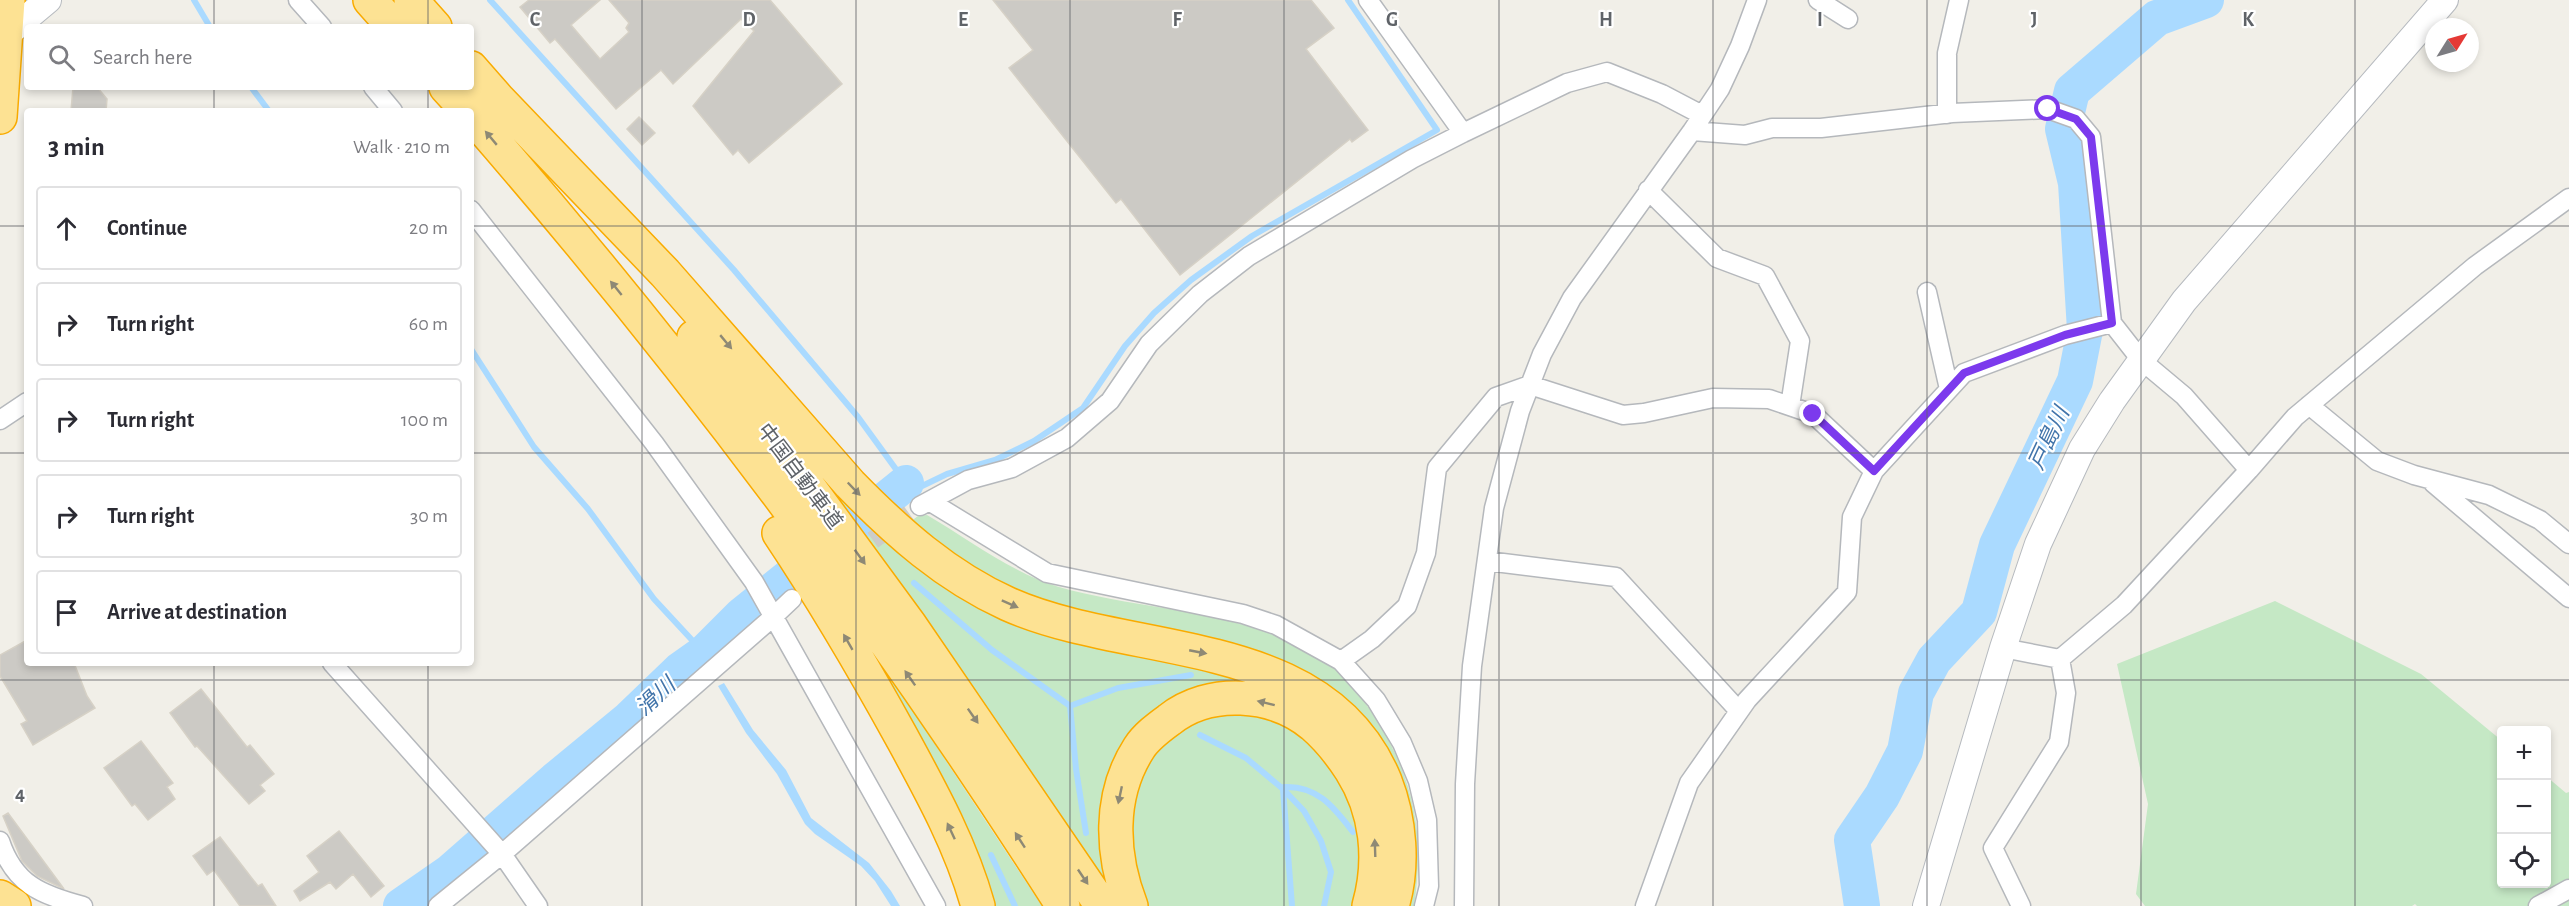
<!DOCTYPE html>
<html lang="en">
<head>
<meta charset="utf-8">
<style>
  :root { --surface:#fff; --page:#f7f7f7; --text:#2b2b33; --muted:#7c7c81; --line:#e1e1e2 }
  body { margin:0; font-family:"Alegreya Sans","Noto Sans JP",sans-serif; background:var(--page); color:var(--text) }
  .controls { position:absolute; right:18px; bottom:18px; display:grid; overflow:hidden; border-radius:6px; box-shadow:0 3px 9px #0003 }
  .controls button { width:54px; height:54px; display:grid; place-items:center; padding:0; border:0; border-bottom:2px solid var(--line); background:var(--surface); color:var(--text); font:30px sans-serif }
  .compass { position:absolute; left:2425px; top:18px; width:54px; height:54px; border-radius:50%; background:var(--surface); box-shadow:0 3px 9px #0003; rotate:53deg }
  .stop { position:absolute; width:18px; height:18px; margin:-14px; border:4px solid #7c3aed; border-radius:50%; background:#fff }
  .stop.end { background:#7c3aed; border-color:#fff; box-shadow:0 2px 6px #0008 }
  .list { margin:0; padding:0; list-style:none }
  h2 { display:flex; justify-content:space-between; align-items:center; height:78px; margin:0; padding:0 24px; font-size:26px }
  h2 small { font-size:20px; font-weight:400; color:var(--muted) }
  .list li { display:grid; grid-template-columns:39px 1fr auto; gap:18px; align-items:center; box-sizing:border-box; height:84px; margin:0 12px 12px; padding:0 12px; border:2px solid var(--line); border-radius:6px }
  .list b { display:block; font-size:22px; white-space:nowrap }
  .list em { font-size:20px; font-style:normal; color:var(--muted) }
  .icon { flex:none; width:33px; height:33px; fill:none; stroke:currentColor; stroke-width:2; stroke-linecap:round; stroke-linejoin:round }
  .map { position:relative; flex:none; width:2569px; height:906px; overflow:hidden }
  .search { position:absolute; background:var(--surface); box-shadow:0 3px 9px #0003; left:24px; top:24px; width:450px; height:66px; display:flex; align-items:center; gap:15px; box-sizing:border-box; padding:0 21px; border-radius:6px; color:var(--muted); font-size:22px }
  .panel { position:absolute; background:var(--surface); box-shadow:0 3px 9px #0003; left:24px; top:108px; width:450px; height:558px; border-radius:6px }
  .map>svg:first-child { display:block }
  .green { fill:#c5e8c5 }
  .water { fill:#aadaff }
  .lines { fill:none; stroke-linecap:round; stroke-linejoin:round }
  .stream { stroke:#aadaff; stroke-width:6 }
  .river { stroke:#aadaff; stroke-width:36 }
  .building { fill:#cccac5; stroke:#d6d1c6; stroke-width:1.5 }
  .street-tunnel { stroke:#ccccc8; stroke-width:18; stroke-dasharray:18 9; stroke-linecap:butt }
  .street-casing { stroke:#b5b8bc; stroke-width:21 }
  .secondary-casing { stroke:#b6babf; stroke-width:28 }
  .highway-casing { stroke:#f9ab00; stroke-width:36 }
  .street { stroke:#fff; stroke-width:18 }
  .secondary { stroke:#fff; stroke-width:26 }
  .highway { stroke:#fde293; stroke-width:33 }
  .oneway { fill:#8e8975 }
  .route { stroke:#7c3aed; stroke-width:8 }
  .grid { fill:none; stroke:#5f6368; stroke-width:1.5; stroke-opacity:0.55 }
  .labels { text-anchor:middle; stroke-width:4.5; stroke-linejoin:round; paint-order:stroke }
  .street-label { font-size:21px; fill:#5f6368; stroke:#fff }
  .water-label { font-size:22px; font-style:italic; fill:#4174aa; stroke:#fff }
  .grid-label { font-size:20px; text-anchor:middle; font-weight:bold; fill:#5f6368; stroke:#fff; stroke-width:4.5; stroke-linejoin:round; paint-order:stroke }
</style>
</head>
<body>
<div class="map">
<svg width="2569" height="906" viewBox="0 0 2569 906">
  <rect width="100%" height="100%" fill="#f1efe8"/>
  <path class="green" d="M 827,481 L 911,560 L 1258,680 L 1146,720 L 1120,906 L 918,609 L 841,504 Z
    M 927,515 C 968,539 1014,574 1059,587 C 1149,613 1259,608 1336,670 C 1358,689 1376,717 1390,743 C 1418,798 1423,846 1414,906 L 1405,906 L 1368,729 L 1016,596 L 906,525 L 918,516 Z
    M 834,598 L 913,711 L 1042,906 L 993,906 Z
    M 2275,601 L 2421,674 L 2501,740 L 2502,884 L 2546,884 L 2547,777 L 2566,793 L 2569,792 L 2569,906 L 2417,906 L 2415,904 L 2412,906 L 2145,906 L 2136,894 L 2148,804 L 2117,664 Z
    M 1234,712 L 1259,715 L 1300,730 L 1334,764 L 1359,819 L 1362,871 L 1355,906 L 1146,906 L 1138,885 L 1129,816 L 1136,780 L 1155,748 L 1201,717 Z"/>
  <path class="water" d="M 724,683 L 753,730 L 786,770 L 811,818 L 869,863 L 891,891 L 900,906 L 891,906 L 875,881 L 861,866 L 815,834 L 805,824 L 777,774 L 746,733 L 718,686 Z"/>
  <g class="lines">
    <path class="stream" d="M 194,0 L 210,27
      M 490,0 L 734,270 L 858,417 L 906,483 L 920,487 L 947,474 L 995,460 L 1034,441 L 1083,408 L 1125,346 L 1154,313 L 1191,280 L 1252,236 L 1437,130 L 1348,0
      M 251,87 L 269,111
      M 471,349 L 534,447 L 588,509 L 654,599 L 704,653
      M 914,583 L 992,650 L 1070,706 L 1076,769 L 1086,833
      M 1070,706 L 1118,688 L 1191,675
      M 1200,735 L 1246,758 L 1283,789 L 1304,811 L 1321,841 L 1331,872 L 1324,906
      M 1284,787 C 1318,785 1335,809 1353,832
      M 1283,789 L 1292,906
      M 991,855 L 1015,906"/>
    <path class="river" d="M 401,906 L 450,872 L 555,780 L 628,720 L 680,670 L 704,653 L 742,615 L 906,483
      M 1862,906 L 1852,840 L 1882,796 L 1905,751 L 1916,693 L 1934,660 L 1979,612 L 1997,545 L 2075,381 L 2085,330 L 2076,183 L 2063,129 L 2072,91 L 2157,18 L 2206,0"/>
  </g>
  <path class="building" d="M 529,0 L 600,0 L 571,25 L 600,59 L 629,32 L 626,28 L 629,23 L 609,0 L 770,0 L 842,84 L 749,163 L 738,150 L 733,155 L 693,106 L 754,31 L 741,19 L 673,84 L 661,70 L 616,109 L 555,39 L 550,43 L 520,7 Z
    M 993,0 L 1311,0 L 1334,28 L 1306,49 L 1368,130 L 1352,142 L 1350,139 L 1180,275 L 1121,199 L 1116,203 L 1009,68 L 1033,50 Z
    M 73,87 L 97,87 L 107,99 L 106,111 L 71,111 Z
    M 639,117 L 655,133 L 642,145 L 627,129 Z
    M 27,640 L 27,663 L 74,663 L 87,696 L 95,708 L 33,745 L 21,724 L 27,721 L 0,676 L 0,655 Z
    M 201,689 L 247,747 L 250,745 L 274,774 L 260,785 L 265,791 L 249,804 L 197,746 L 195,747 L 170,713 Z
    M 141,741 L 173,783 L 167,787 L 175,799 L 148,820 L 135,804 L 132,806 L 104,768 Z
    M 8,813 L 64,889 L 37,876 L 22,861 L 3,816 Z
    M 339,831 L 384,886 L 371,897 L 353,874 L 336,889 L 330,882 L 300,901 L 294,891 L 319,872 L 307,856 Z
    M 220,837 L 258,886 L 262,884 L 276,906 L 240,906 L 214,870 L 207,875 L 193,856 Z"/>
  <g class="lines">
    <path class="street-tunnel" d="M 851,556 L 920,506"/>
    <defs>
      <path id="street" d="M 298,0 L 322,27
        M 1368,0 L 1463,133
        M 1818,0 L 1848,19
        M 373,87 L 393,111
        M 1947,114 L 1947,53 L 1959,0
        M 1692,131 L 1745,135 L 1772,128 L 1821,128 L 1952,113 L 2048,109 L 2076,119 L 2091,137 L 2112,323 L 2141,360 L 2184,396 L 2249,470
        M 1648,190 L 1717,258 L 1765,276 L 1800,341 L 1790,406
        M 471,210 L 654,443 L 754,582 L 936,906
        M 1927,292 L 1949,389
        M 2309,405 L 2377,461 L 2414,475 L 2489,495 L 2540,520 L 2569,544
        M 0,420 L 27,402
        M 2433,483 L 2569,598
        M 929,501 L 1047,573 L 1243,614 L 1276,625 L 1341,661 L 1376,700 L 1402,743 L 1418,781 L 1427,820 L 1429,886 L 1424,906
        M 920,506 L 968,480 L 1012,468 L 1067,438 L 1110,401 L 1149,344 L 1200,294 L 1249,256 L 1412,159 L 1463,133 L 1567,83 L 1607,72 L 1662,94 L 1702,115
        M 1487,561 L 1616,577 L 1739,711
        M 2003,648 L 2060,659 L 2124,605 L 2249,470 L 2295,417 L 2475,266 L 2569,198
        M 1341,661 L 1372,639 L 1407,606 L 1426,553 L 1437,468 L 1496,397 L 1530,385 L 1623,415 L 1644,413 L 1713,398 L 1769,399 L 1813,414 L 1874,471
        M 332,663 L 502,854 L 538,906
        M 0,841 C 14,884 41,895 83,906
        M 438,906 L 502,854 L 773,617 L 792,599
        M 1464,906 L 1465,784 L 1472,666 L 1494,508 L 1520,411 L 1542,354 L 1572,298 L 1692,131 L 1720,89 L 1740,46 L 1757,0
        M 1645,906 L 1689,783 L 1747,700 L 1847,592 L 1852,517 L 1874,471 L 1964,373 L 2065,335 L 2112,323
        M 2021,906 L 1993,848 L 2059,742 L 2066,693 L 2060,659
        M 2538,906 L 2569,889"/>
      <path id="secondary" d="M 5,36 L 48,0
        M 1926,906 L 2003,648 L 2038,544 L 2082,449 L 2112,401 L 2184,301 L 2445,0"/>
      <path id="highway" d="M 370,0 L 394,27
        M 411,0 L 435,27
        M 471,68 L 513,116
        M 446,87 L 468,111
        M 499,100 L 665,273 L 850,484 C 897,532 946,576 1008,604 C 1131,659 1324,632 1385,781 C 1400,819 1404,867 1392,906
        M 471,115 C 686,361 887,630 1063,906
        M 0,117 L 8,0
        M 694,337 L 775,441 L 910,625 L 1102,906
        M 779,533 C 823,599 863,667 901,736 C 931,791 961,845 978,906
        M 0,897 L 14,906
        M 1131,906 C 1111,855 1108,796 1139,748 C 1146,737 1158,728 1169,720 C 1209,688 1273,692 1313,725 C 1328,738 1340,753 1351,770 C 1377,811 1382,860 1369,906"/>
    </defs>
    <use href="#street" class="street-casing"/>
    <use href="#secondary" class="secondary-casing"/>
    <use href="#highway" class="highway-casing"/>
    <use href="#street" class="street"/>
    <use href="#secondary" class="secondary"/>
    <use href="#highway" class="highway"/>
  </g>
  <defs><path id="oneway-solid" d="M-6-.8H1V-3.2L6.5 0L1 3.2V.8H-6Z" transform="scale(1.5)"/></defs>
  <g class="oneway">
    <use href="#oneway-solid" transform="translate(491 138) rotate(-130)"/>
    <use href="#oneway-solid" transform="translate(616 288) rotate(-129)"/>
    <use href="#oneway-solid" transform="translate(726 342) rotate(50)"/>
    <use href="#oneway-solid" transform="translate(854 489) rotate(46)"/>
    <use href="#oneway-solid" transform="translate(860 557) rotate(54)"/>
    <use href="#oneway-solid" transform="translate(1010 604) rotate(24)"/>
    <use href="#oneway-solid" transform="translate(848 642) rotate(-120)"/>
    <use href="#oneway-solid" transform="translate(1198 652) rotate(11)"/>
    <use href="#oneway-solid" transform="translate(910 678) rotate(-125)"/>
    <use href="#oneway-solid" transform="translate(1266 703) rotate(-166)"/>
    <use href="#oneway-solid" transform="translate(973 716) rotate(55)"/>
    <use href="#oneway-solid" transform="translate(1120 795) rotate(102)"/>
    <use href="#oneway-solid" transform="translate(951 831) rotate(-115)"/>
    <use href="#oneway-solid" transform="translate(1020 840) rotate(-123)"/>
    <use href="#oneway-solid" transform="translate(1375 848) rotate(-92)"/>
    <use href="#oneway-solid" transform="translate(1083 877) rotate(56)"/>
  </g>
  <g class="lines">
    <path class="route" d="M 1813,414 L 1874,471 L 1964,373 L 2065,335 L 2112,323 L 2091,137 L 2076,119 L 2048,109"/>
  </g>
  <path class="grid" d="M 214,0 L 214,27M 428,0 L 428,27M 642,0 L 642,906M 856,0 L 856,906M 1070,0 L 1070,906M 1284,0 L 1284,906M 1499,0 L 1499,906M 1713,0 L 1713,906M 1927,0 L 1927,906M 2141,0 L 2141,906M 2355,0 L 2355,906M 214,87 L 214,111M 428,87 L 428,111M 0,226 L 27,226M 471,226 L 2569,226M 0,453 L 27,453M 471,453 L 2569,453M 214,663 L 214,906M 428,663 L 428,906M 0,680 L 2569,680"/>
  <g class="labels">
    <g class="street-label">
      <text transform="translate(800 476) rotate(53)" y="7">中国自動車道</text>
    </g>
    <g class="water-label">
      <text transform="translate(2048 438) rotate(-65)" y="8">戸島川</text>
      <text transform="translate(655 696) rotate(-43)" y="8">滑川</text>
    </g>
  </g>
  <g class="grid-label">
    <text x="535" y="26">C</text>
    <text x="749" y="26">D</text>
    <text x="963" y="26">E</text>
    <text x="1177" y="26">F</text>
    <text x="1392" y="26">G</text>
    <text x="1606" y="26">H</text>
    <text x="1820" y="26">I</text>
    <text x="2034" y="26">J</text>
    <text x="2248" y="26">K</text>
    <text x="20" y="800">4</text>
  </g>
</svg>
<div class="controls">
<button>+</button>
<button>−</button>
<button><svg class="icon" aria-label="locate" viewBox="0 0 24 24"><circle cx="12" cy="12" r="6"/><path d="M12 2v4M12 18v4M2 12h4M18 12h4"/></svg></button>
</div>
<svg class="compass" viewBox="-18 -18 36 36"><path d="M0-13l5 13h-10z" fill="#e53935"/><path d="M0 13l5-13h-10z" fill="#7c7c81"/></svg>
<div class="stop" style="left:2048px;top:109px"></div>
<div class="stop end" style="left:1813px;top:414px"></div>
<div class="search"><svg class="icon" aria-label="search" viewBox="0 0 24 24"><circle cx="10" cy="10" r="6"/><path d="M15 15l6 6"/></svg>Search here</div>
<section class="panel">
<h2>3 min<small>Walk · 210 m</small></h2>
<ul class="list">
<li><svg class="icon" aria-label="ahead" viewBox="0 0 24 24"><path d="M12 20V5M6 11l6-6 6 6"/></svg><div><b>Continue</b></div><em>20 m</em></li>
<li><svg class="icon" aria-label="right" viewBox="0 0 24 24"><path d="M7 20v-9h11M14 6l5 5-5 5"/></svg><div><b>Turn right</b></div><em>60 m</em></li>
<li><svg class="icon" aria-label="right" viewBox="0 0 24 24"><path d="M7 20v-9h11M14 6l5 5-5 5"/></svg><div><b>Turn right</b></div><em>100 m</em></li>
<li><svg class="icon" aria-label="right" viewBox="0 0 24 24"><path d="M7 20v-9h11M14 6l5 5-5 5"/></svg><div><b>Turn right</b></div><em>30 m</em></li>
<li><svg class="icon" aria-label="arrive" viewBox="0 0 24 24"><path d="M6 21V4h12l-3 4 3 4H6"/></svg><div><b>Arrive at destination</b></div></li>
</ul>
</section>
</div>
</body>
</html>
